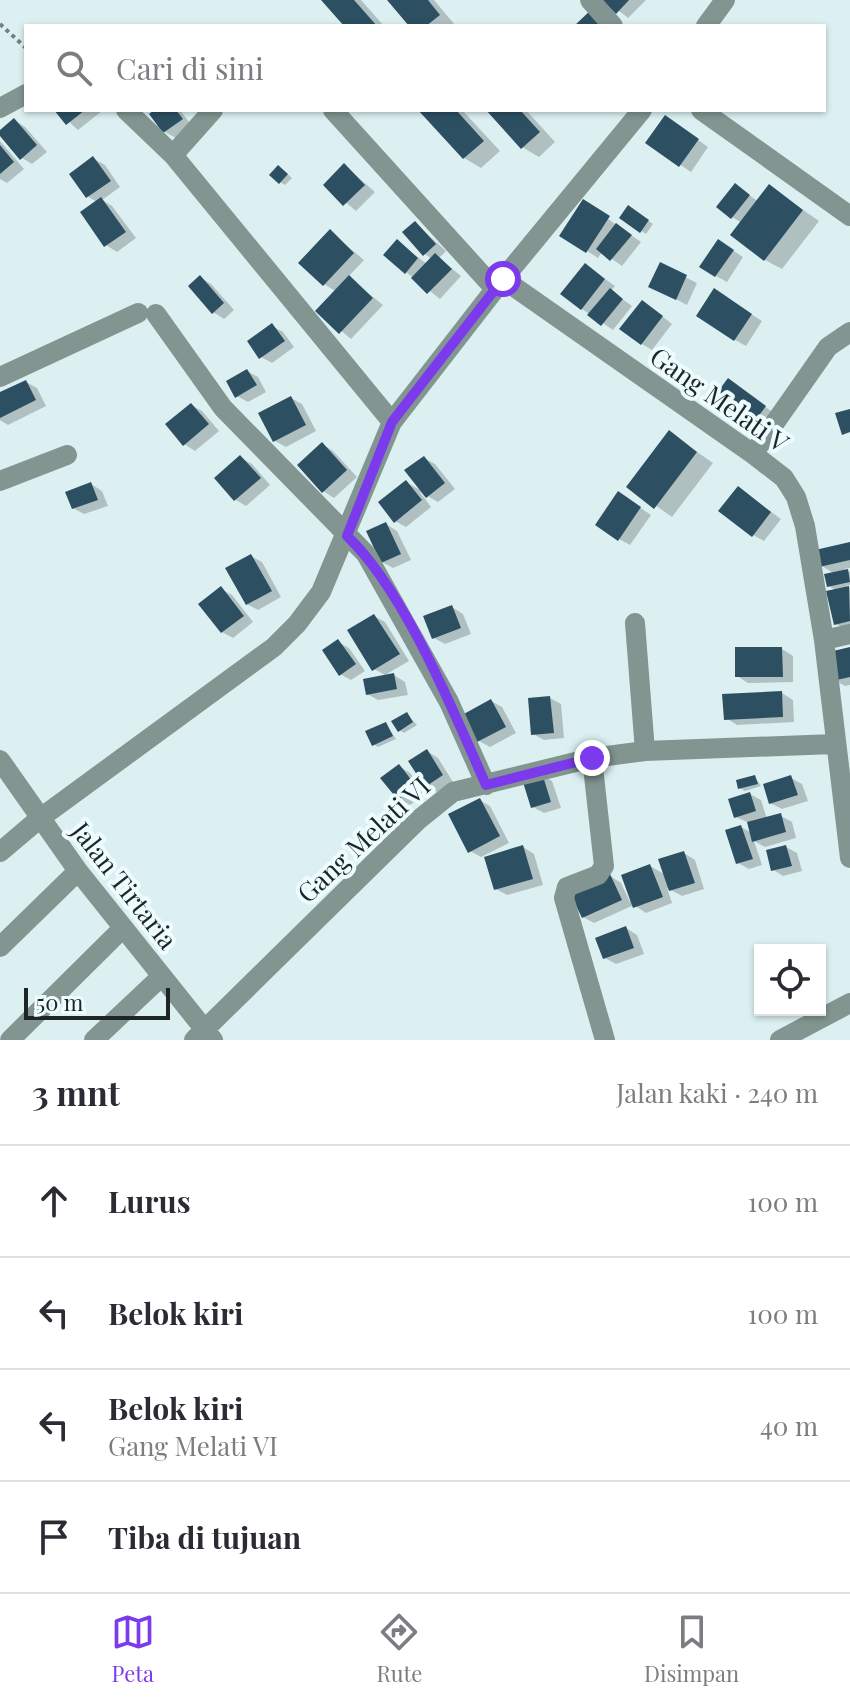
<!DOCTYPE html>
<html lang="id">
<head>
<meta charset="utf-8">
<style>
  :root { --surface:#fff; --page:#f2f2f3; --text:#2b2b33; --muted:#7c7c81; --line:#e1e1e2; --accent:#7c3aed }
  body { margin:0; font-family:"Playfair Display",serif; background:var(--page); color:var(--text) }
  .controls { position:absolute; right:24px; bottom:24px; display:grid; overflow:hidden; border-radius:0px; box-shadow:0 2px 6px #0004 }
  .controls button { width:72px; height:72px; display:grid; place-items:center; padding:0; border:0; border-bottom:2px solid var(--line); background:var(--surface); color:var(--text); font:40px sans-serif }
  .scale { position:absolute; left:24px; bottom:20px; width:146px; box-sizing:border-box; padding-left:8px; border:4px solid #1e2526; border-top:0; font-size:22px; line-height:28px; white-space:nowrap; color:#1e2526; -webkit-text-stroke:6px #edfcfe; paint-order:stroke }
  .stop { position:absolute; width:24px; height:24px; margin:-18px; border:6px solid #7c3aed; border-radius:50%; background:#fff }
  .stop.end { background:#7c3aed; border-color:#fff; box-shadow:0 2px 8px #0008 }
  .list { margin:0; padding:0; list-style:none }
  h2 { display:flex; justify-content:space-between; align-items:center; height:104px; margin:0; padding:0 32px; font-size:34px }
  h2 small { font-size:26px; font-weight:400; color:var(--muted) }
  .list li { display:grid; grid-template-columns:52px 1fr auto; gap:24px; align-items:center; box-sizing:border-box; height:112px; padding:0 32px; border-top:2px solid var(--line) }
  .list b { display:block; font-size:30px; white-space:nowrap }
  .list p { margin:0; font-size:26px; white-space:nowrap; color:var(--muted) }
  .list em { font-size:26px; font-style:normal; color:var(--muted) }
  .icon { flex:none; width:44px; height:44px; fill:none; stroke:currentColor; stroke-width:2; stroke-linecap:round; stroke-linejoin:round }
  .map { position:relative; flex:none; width:850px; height:1040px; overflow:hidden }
  .search { position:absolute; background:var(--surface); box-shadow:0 2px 6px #0004; left:24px; right:24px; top:24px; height:88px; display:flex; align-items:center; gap:20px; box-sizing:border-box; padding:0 28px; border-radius:0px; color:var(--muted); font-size:30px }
  .sheet { height:552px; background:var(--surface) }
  nav { display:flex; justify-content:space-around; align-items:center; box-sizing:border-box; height:112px; border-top:2px solid var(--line); background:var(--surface); font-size:22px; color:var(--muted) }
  nav a { display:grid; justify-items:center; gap:4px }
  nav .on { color:var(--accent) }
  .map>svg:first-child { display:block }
  .shadow { fill:#0003 }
  .building { fill:#2d4f62 }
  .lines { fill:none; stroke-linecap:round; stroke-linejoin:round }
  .path { stroke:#748183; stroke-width:4; stroke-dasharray:4 4; stroke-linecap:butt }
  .minor { stroke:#829590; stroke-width:20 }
  .route { stroke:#7c3aed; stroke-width:10 }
  .labels { text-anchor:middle; stroke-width:8; stroke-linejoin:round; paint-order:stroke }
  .street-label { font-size:26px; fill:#1e2526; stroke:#edfcfe }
</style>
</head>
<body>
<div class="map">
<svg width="850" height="1040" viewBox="0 0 850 1040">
  <rect width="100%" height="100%" fill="#dcf0f2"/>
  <path class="shadow" d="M 324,0 L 361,0 L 384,26 L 347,26 Z
    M 389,0 L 434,0 L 455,25 L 411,26 Z
    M 605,0 L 646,0 L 628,18 Z
    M 56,110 L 101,110 L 102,111 L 78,130 Z
    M 158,110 L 180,110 L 192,126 L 176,138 L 165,132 L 152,114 Z
    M 421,110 L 462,110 L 500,151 L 481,168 L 464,158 Z
    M 489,110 L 526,110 L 555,142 L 539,157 L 522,147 Z
    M 14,120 L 25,127 L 47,152 L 32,164 L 22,158 L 0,133 Z
    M 676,124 L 708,147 L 691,172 L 648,143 Z
    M 0,141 L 24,169 L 7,183 L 0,179 Z
    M 94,159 L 105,165 L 120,187 L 102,200 L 112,206 L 136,238 L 117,252 L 106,245 L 97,202 L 87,196 Z
    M 345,166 L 375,192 L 356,211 L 325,185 Z
    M 283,170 L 292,178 L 285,185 L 280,182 Z
    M 736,186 L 759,202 L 770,187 L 819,221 L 782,269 L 765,260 L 742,223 L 732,217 Z
    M 584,202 L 641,242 L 622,266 L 602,252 L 598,258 L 562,235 Z
    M 633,210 L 653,224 L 646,234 L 641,231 Z
    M 415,223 L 446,251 L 439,258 L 461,276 L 440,299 L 406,272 L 397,242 L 427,264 L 432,259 L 425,254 Z
    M 330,232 L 364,260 L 348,277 L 383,305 L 351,339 L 318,311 L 337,292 L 324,284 Z
    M 729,248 L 743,257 L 727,282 L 716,276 Z
    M 585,265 L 615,286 L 611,291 L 632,306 L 613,330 L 582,309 Z
    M 661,265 L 697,283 L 687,305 L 662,292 Z
    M 201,278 L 211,284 L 234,310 L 224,319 L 213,312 Z
    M 725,297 L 762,321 L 746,346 L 735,340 Z
    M 653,309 L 672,324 L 652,350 L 642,344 Z
    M 272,326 L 283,332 L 294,347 L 272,363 L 261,357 Z
    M 247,371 L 258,377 L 266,392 L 248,402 L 237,396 Z
    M 26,382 L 37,388 L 46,406 L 8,425 L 0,420 L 0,395 Z
    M 739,387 L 775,414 L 758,437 L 747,431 Z
    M 291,398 L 302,404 L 316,431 L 286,447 L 275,441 Z
    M 191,405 L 202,411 L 219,431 L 195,451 L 184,444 Z
    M 670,433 L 713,463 L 672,517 L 628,486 Z
    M 322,444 L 333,451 L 357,477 L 334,498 L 323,491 Z
    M 241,458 L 252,464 L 270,485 L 246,506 L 236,500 Z
    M 424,458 L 435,464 L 455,489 L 438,502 L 419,491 L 431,507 L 406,527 L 395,521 L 406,482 L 425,493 Z
    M 91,484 L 102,491 L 108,506 L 84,514 L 73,508 Z
    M 738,488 L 781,519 L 764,541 L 753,535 Z
    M 629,500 L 651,515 L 630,545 L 619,539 Z
    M 386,524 L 397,531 L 411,560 L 393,568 L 382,562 Z
    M 850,544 L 850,568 L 844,569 L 850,572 L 850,585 L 846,586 L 850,588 L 850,629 L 847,630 L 836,624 L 837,591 L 829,586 L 835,574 L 820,565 Z
    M 251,556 L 262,562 L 281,597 L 258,610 L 247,604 Z
    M 221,589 L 232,595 L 253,622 L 233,638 L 222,632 Z
    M 452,607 L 463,614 L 471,634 L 445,644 L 434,638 Z
    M 374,616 L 385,622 L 409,661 L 385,675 L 374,669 Z
    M 338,642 L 349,648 L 365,671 L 351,680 L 340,674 Z
    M 782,649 L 793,656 L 793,682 L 748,683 L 737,676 Z
    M 850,649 L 850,685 L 845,686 L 834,680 Z
    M 394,675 L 405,682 L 408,695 L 378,700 L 367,694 Z
    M 782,693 L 793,700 L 794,722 L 737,725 L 726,718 Z
    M 550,698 L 561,704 L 564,738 L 544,740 L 533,734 Z
    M 491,701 L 502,707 L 516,733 L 490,747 L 479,741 L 465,715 Z
    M 407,714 L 417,725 L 404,733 L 399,730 Z
    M 386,724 L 396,739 L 378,747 L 373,744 Z
    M 427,751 L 438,758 L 453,782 L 437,792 L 426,785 Z
    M 399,766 L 410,773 L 426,793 L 410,805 L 399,799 Z
    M 541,775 L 552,781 L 561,808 L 544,813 L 533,807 Z
    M 755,777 L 761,786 L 745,791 L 740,788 Z
    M 791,778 L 802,784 L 808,801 L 782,809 L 770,803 Z
    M 750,794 L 761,800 L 767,819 L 781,816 L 792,822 L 796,838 L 765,847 L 754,841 L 762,865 L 749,869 L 738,863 L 741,827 L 752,833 L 749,823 L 736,817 Z
    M 479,800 L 490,806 L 509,843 L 481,857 L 470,851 Z
    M 523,847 L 534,854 L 543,885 L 507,895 L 496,889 Z
    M 786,847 L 797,853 L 802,871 L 783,876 L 772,869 Z
    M 684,853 L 695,860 L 704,889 L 682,896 L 667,888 L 672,903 L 646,913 L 634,905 L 594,923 L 583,917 L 610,876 L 621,883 L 630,902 L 650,866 L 666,875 Z
    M 626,928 L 637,935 L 644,954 L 616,964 L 605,958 Z"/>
  <path class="building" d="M 321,0 L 354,0 L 377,26 L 344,26 Z
    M 387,0 L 428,0 L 440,15 L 426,26 L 409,26 Z
    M 602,0 L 629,0 L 616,14 Z
    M 592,9 L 608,26 L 574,26 Z
    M 54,110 L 85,110 L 66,125 Z
    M 154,110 L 176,110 L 183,119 L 163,133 L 149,114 Z
    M 418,110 L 456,110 L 484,141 L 463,159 Z
    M 486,110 L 520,110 L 540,132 L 521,149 Z
    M 665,115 L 699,139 L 679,167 L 645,143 Z
    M 14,118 L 37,145 L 20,160 L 0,136 L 0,130 Z
    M 0,145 L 14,162 L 0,174 Z
    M 93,156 L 111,181 L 86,198 L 69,174 Z
    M 344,163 L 365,185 L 343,206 L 323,185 Z
    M 278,165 L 288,174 L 279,184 L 269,175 Z
    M 735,183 L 750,195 L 731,219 L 716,207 Z
    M 769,184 L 803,210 L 764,261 L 730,235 Z
    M 101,197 L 126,232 L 104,247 L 80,212 Z
    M 583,199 L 610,216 L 586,253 L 559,236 Z
    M 628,205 L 649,220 L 640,233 L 619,218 Z
    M 415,221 L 436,244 L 423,256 L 402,232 Z
    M 616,223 L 632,235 L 610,261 L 596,249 Z
    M 330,229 L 354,253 L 323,286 L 298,263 Z
    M 397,239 L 418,258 L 405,274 L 383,255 Z
    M 718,239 L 734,250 L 715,277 L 699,267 Z
    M 435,253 L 452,269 L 427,294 L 411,278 Z
    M 660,262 L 687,275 L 676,300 L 648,287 Z
    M 585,263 L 605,279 L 581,310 L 560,294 Z
    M 200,275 L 224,303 L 212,314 L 188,286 Z
    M 349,275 L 373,298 L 339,334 L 315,311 Z
    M 610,288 L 623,299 L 601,326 L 587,315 Z
    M 714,288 L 752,314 L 734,341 L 696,316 Z
    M 642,300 L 663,316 L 641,345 L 619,329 Z
    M 272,323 L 285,341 L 259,359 L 247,341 Z
    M 247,369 L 257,385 L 235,398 L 226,381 Z
    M 728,378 L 766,406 L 746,433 L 708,405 Z
    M 26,380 L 36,400 L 0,418 L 0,392 Z
    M 291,396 L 306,425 L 273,442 L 258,413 Z
    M 191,403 L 209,424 L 183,446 L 165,424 Z
    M 850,409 L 850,432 L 842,435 L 835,413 Z
    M 669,430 L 697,452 L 654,509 L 626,487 Z
    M 322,442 L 347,470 L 322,493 L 297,465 Z
    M 240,455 L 261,478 L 234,501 L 214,478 Z
    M 424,456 L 445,483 L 426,498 L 404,470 Z
    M 406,480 L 422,500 L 394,523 L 378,502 Z
    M 91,482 L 98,500 L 72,509 L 65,492 Z
    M 738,486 L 771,512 L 752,537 L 718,511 Z
    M 618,491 L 641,507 L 618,541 L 595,525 Z
    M 386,522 L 401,554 L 381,563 L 366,531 Z
    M 850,542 L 850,560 L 819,567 L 815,550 Z
    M 251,554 L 272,591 L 246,605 L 225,568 Z
    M 848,569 L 850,582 L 827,587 L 824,574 Z
    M 221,586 L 244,616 L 221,633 L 198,604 Z
    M 849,586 L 850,621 L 834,625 L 826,591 Z
    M 452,605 L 461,628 L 432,639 L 423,616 Z
    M 374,614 L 400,654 L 372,671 L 347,630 Z
    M 338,639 L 356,664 L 339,676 L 322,650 Z
    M 735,647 L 782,647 L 783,677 L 735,677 Z
    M 850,647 L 850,677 L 832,681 L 825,653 Z
    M 394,673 L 397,689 L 366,695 L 363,679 Z
    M 782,691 L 783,717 L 724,720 L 722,694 Z
    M 550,696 L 554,733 L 531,735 L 528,698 Z
    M 491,699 L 506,727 L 477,742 L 462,715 Z
    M 407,712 L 413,722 L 398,732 L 391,721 Z
    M 386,722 L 393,736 L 372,746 L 365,731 Z
    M 427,749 L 443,775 L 425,787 L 408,761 Z
    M 399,764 L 416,786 L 398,800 L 380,778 Z
    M 542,773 L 551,802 L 531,808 L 522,779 Z
    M 755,775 L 758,784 L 738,789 L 736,780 Z
    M 791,775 L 798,795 L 769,804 L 763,784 Z
    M 750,792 L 756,811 L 734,818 L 728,799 Z
    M 480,798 L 500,836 L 468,853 L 448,814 Z
    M 781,813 L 786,832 L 752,842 L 747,822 Z
    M 741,825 L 753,859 L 736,864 L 725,830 Z
    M 523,845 L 533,879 L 494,890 L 484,857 Z
    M 786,845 L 792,866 L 771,871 L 766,850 Z
    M 684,851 L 695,883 L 669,891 L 658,859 Z
    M 650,864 L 663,897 L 633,908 L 621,875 Z
    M 610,874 L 622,900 L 582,918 L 570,893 Z
    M 626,926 L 634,948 L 603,959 L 595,938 Z"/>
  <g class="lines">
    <path class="path" d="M 0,24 L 26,48"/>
    <path class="minor" d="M 590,0 L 613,26
      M 706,26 L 725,0
      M 0,108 L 26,94
      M 126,110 L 173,155 L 392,422
      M 333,110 L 495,289
      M 701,110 L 850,216
      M 173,155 L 213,110
      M 503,279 L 753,454 L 784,478 L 796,497 L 805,526 L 824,640 L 850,858
      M 156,314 L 223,408 L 366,554 L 449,702 L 486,785
      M 0,377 L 138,313
      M 753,454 L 828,347 L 850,332
      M 0,481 L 67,455
      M 635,623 L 645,751
      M 824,640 L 850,634
      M 592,758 L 604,866 L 598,875 L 567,887 L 564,898 L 605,1040
      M 0,760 L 78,871 L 213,1040
      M 0,852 L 39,819 L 274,647 L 297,624 L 321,592 L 392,422 L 503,279 L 642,110
      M 0,947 L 78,871
      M 10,1040 L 123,928
      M 94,1040 L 162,976
      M 194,1040 L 417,821 L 453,792 L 592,758 L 645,751 L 834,744
      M 780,1040 L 850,1003"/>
  </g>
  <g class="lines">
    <path class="route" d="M 503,279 L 392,422 L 347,536 C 405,591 453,711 486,785 L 592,758"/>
  </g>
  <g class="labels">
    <g class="street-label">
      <text transform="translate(719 400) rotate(35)" y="9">Gang Melati V</text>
      <text transform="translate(364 840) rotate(-43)" y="9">Gang Melati VI</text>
      <text transform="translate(124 886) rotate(52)" y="9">Jalan Tirtaria</text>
    </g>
  </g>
</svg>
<div class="controls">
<button><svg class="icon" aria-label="locate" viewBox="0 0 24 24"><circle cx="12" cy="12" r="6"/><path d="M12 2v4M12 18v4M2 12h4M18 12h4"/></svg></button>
</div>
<div class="scale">50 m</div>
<div class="stop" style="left:503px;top:279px"></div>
<div class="stop end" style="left:592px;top:758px"></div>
<div class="search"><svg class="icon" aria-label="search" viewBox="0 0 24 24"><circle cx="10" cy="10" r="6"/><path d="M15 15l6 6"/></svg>Cari di sini</div>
</div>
<section class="sheet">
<h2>3 mnt<small>Jalan kaki · 240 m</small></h2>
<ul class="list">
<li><svg class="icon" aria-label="ahead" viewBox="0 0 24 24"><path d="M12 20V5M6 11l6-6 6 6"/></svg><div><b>Lurus</b></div><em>100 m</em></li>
<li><svg class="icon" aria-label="left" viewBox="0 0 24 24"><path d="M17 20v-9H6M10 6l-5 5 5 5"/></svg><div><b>Belok kiri</b></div><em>100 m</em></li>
<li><svg class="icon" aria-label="left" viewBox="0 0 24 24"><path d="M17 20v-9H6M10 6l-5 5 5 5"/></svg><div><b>Belok kiri</b><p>Gang Melati VI</p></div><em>40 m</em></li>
<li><svg class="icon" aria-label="arrive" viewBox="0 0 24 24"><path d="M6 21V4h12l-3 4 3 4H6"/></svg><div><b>Tiba di tujuan</b></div></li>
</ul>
</section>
<nav>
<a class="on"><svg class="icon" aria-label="map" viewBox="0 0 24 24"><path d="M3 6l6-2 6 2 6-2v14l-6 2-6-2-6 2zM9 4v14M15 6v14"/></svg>Peta</a>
<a><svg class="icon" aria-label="directions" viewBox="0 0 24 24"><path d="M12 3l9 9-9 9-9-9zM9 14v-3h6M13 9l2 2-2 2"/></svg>Rute</a>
<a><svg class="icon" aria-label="saved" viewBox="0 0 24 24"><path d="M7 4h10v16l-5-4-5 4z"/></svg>Disimpan</a>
</nav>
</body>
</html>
